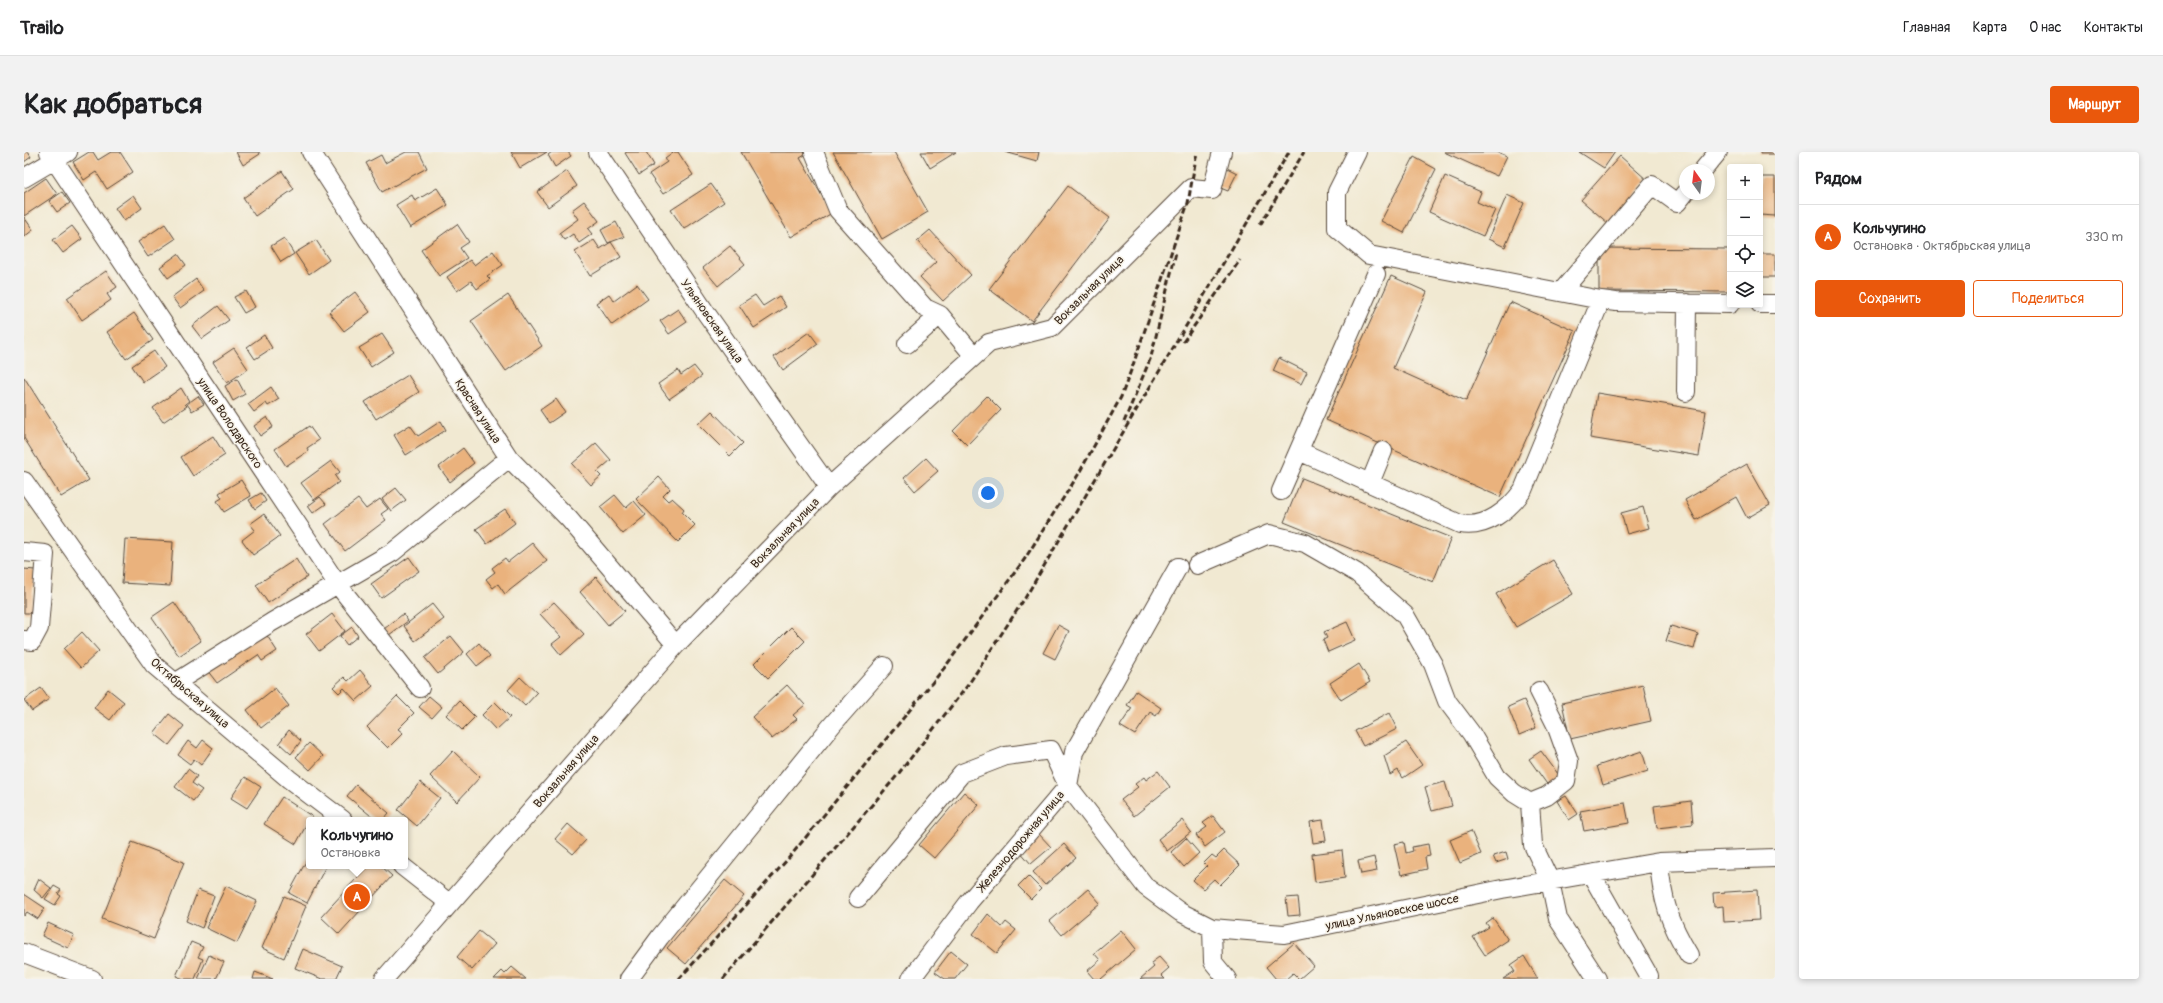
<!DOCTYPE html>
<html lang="ru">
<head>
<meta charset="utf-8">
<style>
  :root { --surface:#fff; --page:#f2f2f2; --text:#202124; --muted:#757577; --line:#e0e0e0; --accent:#ea580c }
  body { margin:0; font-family:Pangolin,sans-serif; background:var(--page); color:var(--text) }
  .controls { position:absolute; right:12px; top:12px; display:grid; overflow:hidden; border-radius:4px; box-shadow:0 2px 6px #0003 }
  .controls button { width:36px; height:36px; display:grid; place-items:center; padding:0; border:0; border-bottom:1px solid var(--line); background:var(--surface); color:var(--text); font:20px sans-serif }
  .compass { position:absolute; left:1655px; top:12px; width:36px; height:36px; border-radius:50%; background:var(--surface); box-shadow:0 2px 6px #0003; rotate:346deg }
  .you { position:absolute; left:964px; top:341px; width:14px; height:14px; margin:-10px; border:3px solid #fff; border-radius:50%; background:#1a73e8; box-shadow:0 0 0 6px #1a73e833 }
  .badge { display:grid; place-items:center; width:26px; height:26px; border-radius:50%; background:var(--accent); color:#fff; font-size:13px; font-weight:700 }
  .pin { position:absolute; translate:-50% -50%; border:2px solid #fff; box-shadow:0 1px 4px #0006 }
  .popup { position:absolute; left:282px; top:665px; width:102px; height:52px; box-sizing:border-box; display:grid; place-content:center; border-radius:4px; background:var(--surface); filter:drop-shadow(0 1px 3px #0005); font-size:13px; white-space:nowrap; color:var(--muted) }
  .popup b { font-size:15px; color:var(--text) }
  .popup::after { content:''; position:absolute; left:50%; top:100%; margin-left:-8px; border:8px solid transparent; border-top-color:var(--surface) }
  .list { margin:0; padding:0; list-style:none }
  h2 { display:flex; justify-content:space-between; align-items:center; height:52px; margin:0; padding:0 16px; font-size:17px }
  h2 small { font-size:13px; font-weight:400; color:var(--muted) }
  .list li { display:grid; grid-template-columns:26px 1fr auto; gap:12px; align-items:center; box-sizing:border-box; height:64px; padding:0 16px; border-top:1px solid var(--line) }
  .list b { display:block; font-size:15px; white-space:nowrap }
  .list p { margin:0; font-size:13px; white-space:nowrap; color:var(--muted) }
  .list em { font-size:13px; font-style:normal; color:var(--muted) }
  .actions { display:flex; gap:8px; padding:12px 16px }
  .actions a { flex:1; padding:9px 0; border:1px solid var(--accent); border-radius:4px; text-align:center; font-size:14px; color:var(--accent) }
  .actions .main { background:var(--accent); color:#fff }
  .icon { flex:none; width:22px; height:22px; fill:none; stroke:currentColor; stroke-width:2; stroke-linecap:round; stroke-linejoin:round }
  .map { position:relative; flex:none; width:1751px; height:827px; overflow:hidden; border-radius:4px }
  header { display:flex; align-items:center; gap:24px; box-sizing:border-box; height:56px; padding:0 20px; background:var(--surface); border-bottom:1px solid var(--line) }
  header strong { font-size:19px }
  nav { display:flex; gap:22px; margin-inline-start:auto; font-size:14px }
  .intro { display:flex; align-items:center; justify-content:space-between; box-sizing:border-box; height:96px; padding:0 24px }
  h1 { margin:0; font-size:28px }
  .button { padding:10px 18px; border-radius:4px; background:var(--accent); color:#fff; font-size:14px; font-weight:700 }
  main { display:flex; gap:24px; padding:0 24px }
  aside { flex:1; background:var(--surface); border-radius:4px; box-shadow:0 2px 6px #0003 }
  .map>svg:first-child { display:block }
  .building { fill:#eab27d }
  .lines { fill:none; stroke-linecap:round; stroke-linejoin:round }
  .minor-casing { stroke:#564739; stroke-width:20 }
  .minor { stroke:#fff; stroke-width:18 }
  .rail { stroke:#3b2a1e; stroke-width:3; stroke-dasharray:6 3; stroke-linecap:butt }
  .labels { text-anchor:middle; stroke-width:3; stroke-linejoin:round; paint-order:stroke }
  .street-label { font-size:12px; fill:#3b2a1e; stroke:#f7f3e8 }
</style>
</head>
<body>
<header>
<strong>Trailo</strong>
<nav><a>Главная</a><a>Карта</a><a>О нас</a><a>Контакты</a></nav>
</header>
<div class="intro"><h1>Как добраться</h1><a class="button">Маршрут</a></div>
<main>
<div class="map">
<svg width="1751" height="827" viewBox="0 0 1751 827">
  <rect width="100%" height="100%" fill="#f7f3e8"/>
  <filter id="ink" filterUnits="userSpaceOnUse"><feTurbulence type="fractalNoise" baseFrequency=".025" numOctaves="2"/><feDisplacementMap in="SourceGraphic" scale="8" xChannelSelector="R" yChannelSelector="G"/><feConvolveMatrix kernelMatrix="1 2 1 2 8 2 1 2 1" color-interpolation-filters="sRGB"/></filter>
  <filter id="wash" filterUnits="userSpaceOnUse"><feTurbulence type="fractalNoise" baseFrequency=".012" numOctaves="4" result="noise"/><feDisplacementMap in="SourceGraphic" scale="16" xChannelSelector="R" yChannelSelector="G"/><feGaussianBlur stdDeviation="0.9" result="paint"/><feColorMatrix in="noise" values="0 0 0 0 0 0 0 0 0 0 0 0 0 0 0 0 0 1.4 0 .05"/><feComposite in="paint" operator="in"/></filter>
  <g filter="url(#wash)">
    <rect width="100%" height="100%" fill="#f1e9d2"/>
    <g id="blocks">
      <path class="building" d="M 0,0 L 4,0 L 7,5 L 0,10 Z
        M 65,0 L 69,0 L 74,8 L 87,0 L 96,0 L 109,20 L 83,37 L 72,20 L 60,28 L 49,10 Z
        M 212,0 L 235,0 L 236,2 L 219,13 Z
        M 382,0 L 395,0 L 403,16 L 358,40 L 342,11 L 357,3 L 361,11 Z
        M 487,0 L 523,0 L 496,16 Z
        M 528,0 L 544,0 L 547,4 L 531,15 L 524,3 Z
        M 603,0 L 622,0 L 630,13 L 615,23 L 601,1 Z
        M 649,0 L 654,0 L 669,23 L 639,42 L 625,22 L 643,10 L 641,6 Z
        M 717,0 L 786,0 L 776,6 L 808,61 L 767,85 Z
        M 809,0 L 870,0 L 904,60 L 858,87 Z
        M 897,0 L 932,0 L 906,16 Z
        M 981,0 L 1015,0 L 1013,9 Z
        M 1420,0 L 1473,0 L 1483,4 L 1473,24 Z
        M 1555,0 L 1591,0 L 1580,16 Z
        M 1736,0 L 1751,0 L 1751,2 L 1736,2 Z
        M 1596,4 L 1623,28 L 1585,72 L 1557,48 Z
        M 1390,5 L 1412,17 L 1380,81 L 1357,69 Z
        M 1203,16 L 1213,21 L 1204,39 L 1194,35 Z
        M 258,19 L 270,37 L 231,64 L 219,46 Z
        M 543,19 L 553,34 L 524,55 L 513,40 Z
        M 1421,24 L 1457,40 L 1453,50 L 1471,58 L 1459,84 L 1405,60 Z
        M 1736,25 L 1751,25 L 1751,64 L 1736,63 Z
        M 22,26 L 33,42 L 0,64 L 0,41 Z
        M 687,32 L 700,50 L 660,77 L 647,58 Z
        M 1044,34 L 1086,66 L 1008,169 L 965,137 Z
        M 413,36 L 424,53 L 386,76 L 372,53 L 388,43 L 391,49 Z
        M 38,40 L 46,51 L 33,60 L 25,49 Z
        M 109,43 L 118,56 L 100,69 L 91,56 Z
        M 1483,43 L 1500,51 L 1481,95 L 1464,87 Z
        M 560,49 L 575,69 L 564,77 L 568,82 L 555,91 L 549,82 L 540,88 L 535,81 L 554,67 L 548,58 Z
        M 0,65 L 9,78 L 0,85 Z
        M 592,70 L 600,85 L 584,91 L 577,78 Z
        M 141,72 L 151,87 L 124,105 L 114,90 Z
        M 433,72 L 445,90 L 436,96 L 443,106 L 415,124 L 397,98 Z
        M 48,74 L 58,87 L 39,101 L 29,88 Z
        M 906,78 L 947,123 L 919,149 L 896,125 L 912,110 L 893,89 Z
        M 260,86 L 270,102 L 257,110 L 247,94 Z
        M 292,88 L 305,108 L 285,122 L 271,101 Z
        M 570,88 L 576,97 L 587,90 L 597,105 L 566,124 L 551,100 Z
        M 706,94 L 721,112 L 694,134 L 679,116 Z
        M 1575,96 L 1706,97 L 1706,140 L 1575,139 Z
        M 469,99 L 479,113 L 463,124 L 466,127 L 453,137 L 447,129 L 433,139 L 423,125 L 446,108 L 450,113 Z
        M 154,102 L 162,113 L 144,126 L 136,115 Z
        M 1736,102 L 1751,102 L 1751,125 L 1736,125 Z
        M 82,119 L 93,135 L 83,142 L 87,148 L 58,168 L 43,146 Z
        M 1367,124 L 1403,140 L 1369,216 L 1442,249 L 1486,150 L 1551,179 L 1476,345 L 1302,268 Z
        M 172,127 L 180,139 L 156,156 L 148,145 Z
        M 613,132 L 624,147 L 588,173 L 572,151 L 585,142 L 590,149 Z
        M 222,139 L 231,155 L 220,161 L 210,145 Z
        M 331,140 L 346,160 L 320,179 L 305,160 Z
        M 484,143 L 518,194 L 482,219 L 447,169 Z
        M 731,143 L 739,154 L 755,144 L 762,155 L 730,176 L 715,153 Z
        M 194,154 L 205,168 L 178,187 L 168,174 Z
        M 654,157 L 663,170 L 645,182 L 636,169 Z
        M 110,161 L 129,188 L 102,207 L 83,180 Z
        M 785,180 L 794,192 L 759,218 L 750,205 Z
        M 358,182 L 370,200 L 347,215 L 335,196 Z
        M 240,183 L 248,196 L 231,207 L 223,195 Z
        M 210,196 L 224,217 L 203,231 L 189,210 Z
        M 130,199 L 141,215 L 119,230 L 108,214 Z
        M 1255,206 L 1283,220 L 1277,232 L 1249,219 Z
        M 670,214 L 678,224 L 645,247 L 634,232 L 654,218 L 657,223 Z
        M 384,223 L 395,240 L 352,267 L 341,250 Z
        M 0,225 L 65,328 L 37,345 L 0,286 Z
        M 213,227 L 221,242 L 209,249 L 201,234 Z
        M 247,235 L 255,247 L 244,254 L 242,251 L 230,260 L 224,252 Z
        M 157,236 L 165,249 L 161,252 L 163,254 L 139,270 L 129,256 Z
        M 1573,241 L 1682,259 L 1675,304 L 1566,286 Z
        M 174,244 L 180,252 L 168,259 L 163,252 Z
        M 963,244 L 977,258 L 943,293 L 929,279 Z
        M 532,247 L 541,260 L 525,271 L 516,258 Z
        M 688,259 L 719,291 L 706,304 L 674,272 Z
        M 243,265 L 249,275 L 236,284 L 230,274 Z
        M 417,269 L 422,278 L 382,303 L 370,283 L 386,273 L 394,284 Z
        M 285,274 L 295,288 L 283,296 L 284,299 L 262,314 L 251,297 Z
        M 189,284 L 201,303 L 169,324 L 157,305 Z
        M 572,291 L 587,308 L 573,320 L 577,324 L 567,333 L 548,312 Z
        M 439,296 L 450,311 L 426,330 L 415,315 Z
        M 902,306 L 914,319 L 891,339 L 880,326 Z
        M 307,309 L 316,320 L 311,324 L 315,330 L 290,348 L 277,331 Z
        M 1723,312 L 1746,353 L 1723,366 L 1712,345 L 1672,368 L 1661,348 Z
        M 635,325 L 646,337 L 639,344 L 644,349 L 648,346 L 660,357 L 658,360 L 671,373 L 654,390 L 612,347 Z
        M 1278,326 L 1427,386 L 1409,430 L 1260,370 Z
        M 217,328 L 227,344 L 200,360 L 193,349 L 198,346 L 195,341 Z
        M 372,336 L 382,348 L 367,359 L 358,347 Z
        M 237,341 L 242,349 L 231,357 L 225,348 Z
        M 591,343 L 602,356 L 610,349 L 622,363 L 599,382 L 576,355 Z
        M 296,345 L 302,352 L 289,361 L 284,354 Z
        M 334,347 L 342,357 L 356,347 L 364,357 L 357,362 L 362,368 L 321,399 L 301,372 Z
        M 1619,355 L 1625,376 L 1603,382 L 1597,361 Z
        M 481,357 L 491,371 L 463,392 L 452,377 Z
        M 240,362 L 256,384 L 229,403 L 218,388 L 231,378 L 226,372 Z
        M 101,387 L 149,390 L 146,434 L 98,431 Z
        M 508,391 L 523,409 L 481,442 L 474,432 L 469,436 L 462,427 L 471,420 L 468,416 L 481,406 L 484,410 Z
        M 385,405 L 395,419 L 357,446 L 347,432 Z
        M 272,407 L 283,425 L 244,451 L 232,433 Z
        M 1529,408 L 1549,442 L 1492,475 L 1472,442 Z
        M 0,417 L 11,418 L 7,461 L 0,461 Z
        M 572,425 L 601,459 L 584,473 L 556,440 Z
        M 150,450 L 177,489 L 155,504 L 128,465 Z
        M 530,450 L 560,482 L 537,503 L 528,492 L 537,485 L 516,462 Z
        M 408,452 L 420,467 L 391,489 L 380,474 Z
        M 308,462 L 321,479 L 295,499 L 282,482 Z
        M 379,462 L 384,469 L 365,483 L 360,477 Z
        M 1323,470 L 1331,488 L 1304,500 L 1299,488 L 1303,486 L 1300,480 Z
        M 1034,473 L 1045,479 L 1031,507 L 1019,501 Z
        M 1647,474 L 1674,482 L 1670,497 L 1642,489 Z
        M 328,475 L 334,484 L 323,493 L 316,484 Z
        M 767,475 L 781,489 L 744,526 L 730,512 Z
        M 240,479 L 253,499 L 238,509 L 234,503 L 193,531 L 183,518 Z
        M 58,480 L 75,499 L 57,516 L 40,497 Z
        M 427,484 L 440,500 L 414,522 L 401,506 Z
        M 455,491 L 466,504 L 453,514 L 443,502 Z
        M 1335,512 L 1346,530 L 1317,548 L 1306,531 Z
        M 336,518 L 349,534 L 332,549 L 320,536 L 315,541 L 309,535 L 320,525 L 324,529 Z
        M 496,525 L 513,541 L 501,554 L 484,538 Z
        M 763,533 L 781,553 L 769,563 L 773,567 L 748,587 L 728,565 Z
        M 1619,533 L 1627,569 L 1546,587 L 1538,551 Z
        M 17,536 L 25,547 L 8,559 L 0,548 Z
        M 251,536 L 265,554 L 237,576 L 223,558 Z
        M 84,537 L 100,550 L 86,568 L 70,556 Z
        M 1112,539 L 1137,556 L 1132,564 L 1126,560 L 1111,583 L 1096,574 L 1108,556 L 1103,553 Z
        M 373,544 L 390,561 L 374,577 L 379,581 L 364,596 L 343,575 Z
        M 405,544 L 418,555 L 408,566 L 395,555 Z
        M 1500,548 L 1512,576 L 1495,583 L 1484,555 Z
        M 435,549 L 451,565 L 438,578 L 422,563 Z
        M 471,550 L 486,565 L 472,578 L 458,563 Z
        M 1365,561 L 1373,577 L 1339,594 L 1331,579 Z
        M 145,562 L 160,574 L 145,593 L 130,581 Z
        M 265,578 L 277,589 L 267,602 L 255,591 Z
        M 179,588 L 189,596 L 177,613 L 170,607 L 166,612 L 154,603 L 164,589 L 173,596 Z
        M 1382,590 L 1398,613 L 1379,626 L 1374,618 L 1366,623 L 1360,604 Z
        M 285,591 L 299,604 L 286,618 L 272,605 Z
        M 429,599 L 456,625 L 433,650 L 406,624 Z
        M 1517,599 L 1537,626 L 1525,635 L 1505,607 Z
        M 1618,599 L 1624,619 L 1579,633 L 1573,614 Z
        M 164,617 L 173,624 L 168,631 L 178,638 L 169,649 L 151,635 Z
        M 1134,619 L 1146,635 L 1110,664 L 1097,648 L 1114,635 L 1111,632 L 1120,625 L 1122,628 Z
        M 221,625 L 237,635 L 223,656 L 207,646 Z
        M 396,630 L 416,646 L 393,674 L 374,658 Z
        M 1421,630 L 1428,654 L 1408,659 L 1401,635 Z
        M 332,633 L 365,661 L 359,668 L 352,668 L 323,644 Z
        M 940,640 L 955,653 L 910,706 L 895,693 Z
        M 1542,644 L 1554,662 L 1545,668 L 1533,649 Z
        M 258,645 L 289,665 L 285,668 L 272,692 L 240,672 Z
        M 1667,649 L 1669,672 L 1633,676 L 1630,654 Z
        M 1601,651 L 1605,671 L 1560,679 L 1556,659 Z
        M 1189,664 L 1201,680 L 1181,695 L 1172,683 L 1183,675 L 1179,671 Z
        M 1158,668 L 1167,680 L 1143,699 L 1134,687 Z
        M 1299,668 L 1302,689 L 1289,691 L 1286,670 Z
        M 544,672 L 562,688 L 549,702 L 531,687 Z
        M 1447,679 L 1457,702 L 1436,711 L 1426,688 Z
        M 1014,681 L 1027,695 L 1007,712 L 995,698 Z
        M 1162,686 L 1175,701 L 1160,715 L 1147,700 Z
        M 108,690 L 160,710 L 130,787 L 78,767 Z
        M 1380,690 L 1382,701 L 1389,699 L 1388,695 L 1404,692 L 1406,704 L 1401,705 L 1403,717 L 1377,723 L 1370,692 Z
        M 1040,692 L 1052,706 L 1021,733 L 1009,720 Z
        M 1200,698 L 1216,713 L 1196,733 L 1190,727 L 1179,737 L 1169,728 L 1183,714 L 1180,711 L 1188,703 L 1192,706 Z
        M 1318,698 L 1321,726 L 1291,730 L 1288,702 Z
        M 1482,700 L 1484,707 L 1472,711 L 1469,704 Z
        M 285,704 L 285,714 L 302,714 L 283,751 L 265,741 Z
        M 1350,705 L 1353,719 L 1337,722 L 1334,709 Z
        M 344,714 L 357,714 L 368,724 L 315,782 L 297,765 Z
        M 1004,724 L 1017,737 L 1007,747 L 994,734 Z
        M 15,727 L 27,736 L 19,746 L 10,738 Z
        M 701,728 L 720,744 L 662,812 L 643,796 Z
        M 30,734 L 37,738 L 34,742 L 37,744 L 31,753 L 21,747 Z
        M 202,734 L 233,749 L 213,791 L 182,776 Z
        M 1064,737 L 1076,751 L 1038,783 L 1026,769 Z
        M 174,738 L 190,744 L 178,776 L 162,769 Z
        M 1733,738 L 1735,768 L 1700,770 L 1699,754 L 1690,755 L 1689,741 Z
        M 0,742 L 21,756 L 14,767 L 3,760 L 0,764 Z
        M 260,744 L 282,754 L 260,806 L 238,796 Z
        M 1274,745 L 1276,763 L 1264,764 L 1262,746 Z
        M 964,762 L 978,775 L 982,770 L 992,778 L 973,801 L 949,782 Z
        M 1469,766 L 1484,788 L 1461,803 L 1449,785 L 1465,775 L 1462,771 Z
        M 24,771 L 50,783 L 44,796 L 18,784 Z
        M 1097,778 L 1112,797 L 1077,827 L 1070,827 L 1063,819 L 1076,808 L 1070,801 Z
        M 455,779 L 471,792 L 448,818 L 433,805 Z
        M 167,790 L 179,795 L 174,805 L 179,807 L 171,827 L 160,827 L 152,824 Z
        M 1270,791 L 1290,814 L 1275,827 L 1269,821 L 1262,827 L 1252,827 L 1242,815 Z
        M 279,797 L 318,814 L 312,827 L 298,827 L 271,816 Z
        M 927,799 L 943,812 L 931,827 L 921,827 L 911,820 Z
        M 185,803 L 200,810 L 192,827 L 174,827 Z
        M 1500,804 L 1514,827 L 1479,827 L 1491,819 L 1487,813 Z
        M 1135,805 L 1145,816 L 1137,823 L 1141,827 L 1116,827 L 1130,815 L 1127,811 Z
        M 488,815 L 502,827 L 470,827 L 478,819 L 481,822 Z
        M 231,820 L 249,827 L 229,827 Z"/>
    </g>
  </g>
  <g filter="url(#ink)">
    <use href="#blocks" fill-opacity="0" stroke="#564739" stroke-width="1"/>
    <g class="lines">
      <defs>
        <path id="minor" d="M 25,0 L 314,433 L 396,536
          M 287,0 L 485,306 L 545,367 L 652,493
          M 574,0 L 682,161 L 805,335
          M 790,0 L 814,58 L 901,156 L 916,163 L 950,204
          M 1333,0 L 1313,40 L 1313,76 L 1345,103 L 1577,148 L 1592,150 L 1706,152
          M 1679,18 L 1694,0
          M 0,26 L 44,0
          M 1537,140 L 1628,33 L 1653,51 L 1661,41
          M 1736,152 L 1751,152
          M 883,192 L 916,163
          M 1662,240 L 1663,151
          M 1275,299 L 1436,372 C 1462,377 1485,358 1499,338 L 1577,148
          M 0,329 L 130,513 L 265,627 L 319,668
          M 1346,331 L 1359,299
          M 1257,339 L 1352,122
          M 0,400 L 21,402 L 15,476 L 8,489 L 0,488
          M 1173,413 L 1245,382 L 1281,391 L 1333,421 L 1381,463 L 1409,512 L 1423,549 L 1447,581 L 1473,625 L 1490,641 L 1506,651 L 1523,644 L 1542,629 L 1545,609 L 1532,573 L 1515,539
          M 151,531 L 248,470 L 369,400 L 485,306
          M 1506,651 L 1509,693 L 1526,729 L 1534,767 L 1573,827
          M 1635,710 C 1638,748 1645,770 1665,803
          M 378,714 L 425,751
          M 1567,722 L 1625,824
          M 834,746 L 938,621 L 982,604 L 1027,598 L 1044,634 L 1122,735 L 1156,760 L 1188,776 L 1260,782 L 1478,737 L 1635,710 L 1751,706
          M 1188,776 L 1189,810 L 1203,827
          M 0,801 L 68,827
          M 360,827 L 652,493 L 805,335 L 965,191 L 1028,175 L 1167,36 L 1188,38 L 1198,0
          M 605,827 L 636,785 L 808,573 L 860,514
          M 887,827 L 945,750 L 1044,634 L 1050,600 L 1154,415"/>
      </defs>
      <use href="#minor" class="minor-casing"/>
      <use href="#minor" class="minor"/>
      <path class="rail" d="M 1236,73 L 1280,0
        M 1159,190 L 1216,108
        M 1100,270 L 1127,205 L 1152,100
        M 655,827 L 764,707 L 921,515 L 1000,408 L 1054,323 L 1097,245 L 1109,213 L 1164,51 L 1173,0
        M 699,827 L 871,626 L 944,533 L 1001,446 L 1265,0"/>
    </g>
  </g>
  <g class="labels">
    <g class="street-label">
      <text transform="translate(1065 138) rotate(-45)" y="4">Вокзальная улица</text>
      <text transform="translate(688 169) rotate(55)" y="4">Ульяновская улица</text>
      <text transform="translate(454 259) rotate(57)" y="4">Красная улица</text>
      <text transform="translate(206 271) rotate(56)" y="4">улица Володарского</text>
      <text transform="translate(761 381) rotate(-46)" y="4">Вокзальная улица</text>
      <text transform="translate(166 541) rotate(41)" y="4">Октябрьская улица</text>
      <text transform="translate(542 619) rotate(-49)" y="4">Вокзальная улица</text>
      <text transform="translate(997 689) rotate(-50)" y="4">Железнодорожная улица</text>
      <text transform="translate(1368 760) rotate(-12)" y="4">улица Ульяновское шоссе</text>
    </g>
  </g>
</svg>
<div class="controls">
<button>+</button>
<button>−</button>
<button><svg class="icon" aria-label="locate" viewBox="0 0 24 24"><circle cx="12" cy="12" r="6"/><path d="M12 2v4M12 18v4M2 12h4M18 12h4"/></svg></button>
<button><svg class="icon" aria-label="layers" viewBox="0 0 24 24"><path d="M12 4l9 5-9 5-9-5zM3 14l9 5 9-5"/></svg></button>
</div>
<svg class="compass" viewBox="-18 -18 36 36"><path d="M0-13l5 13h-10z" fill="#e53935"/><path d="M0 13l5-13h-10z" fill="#757577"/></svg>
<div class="you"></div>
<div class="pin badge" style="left:333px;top:745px">A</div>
<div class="popup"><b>Кольчугино</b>Остановка</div>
</div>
<aside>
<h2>Рядом<small></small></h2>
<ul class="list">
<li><span class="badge">A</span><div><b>Кольчугино</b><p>Остановка · Октябрьская улица</p></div><em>330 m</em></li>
</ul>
<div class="actions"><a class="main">Сохранить</a><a>Поделиться</a></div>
</aside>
</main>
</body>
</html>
